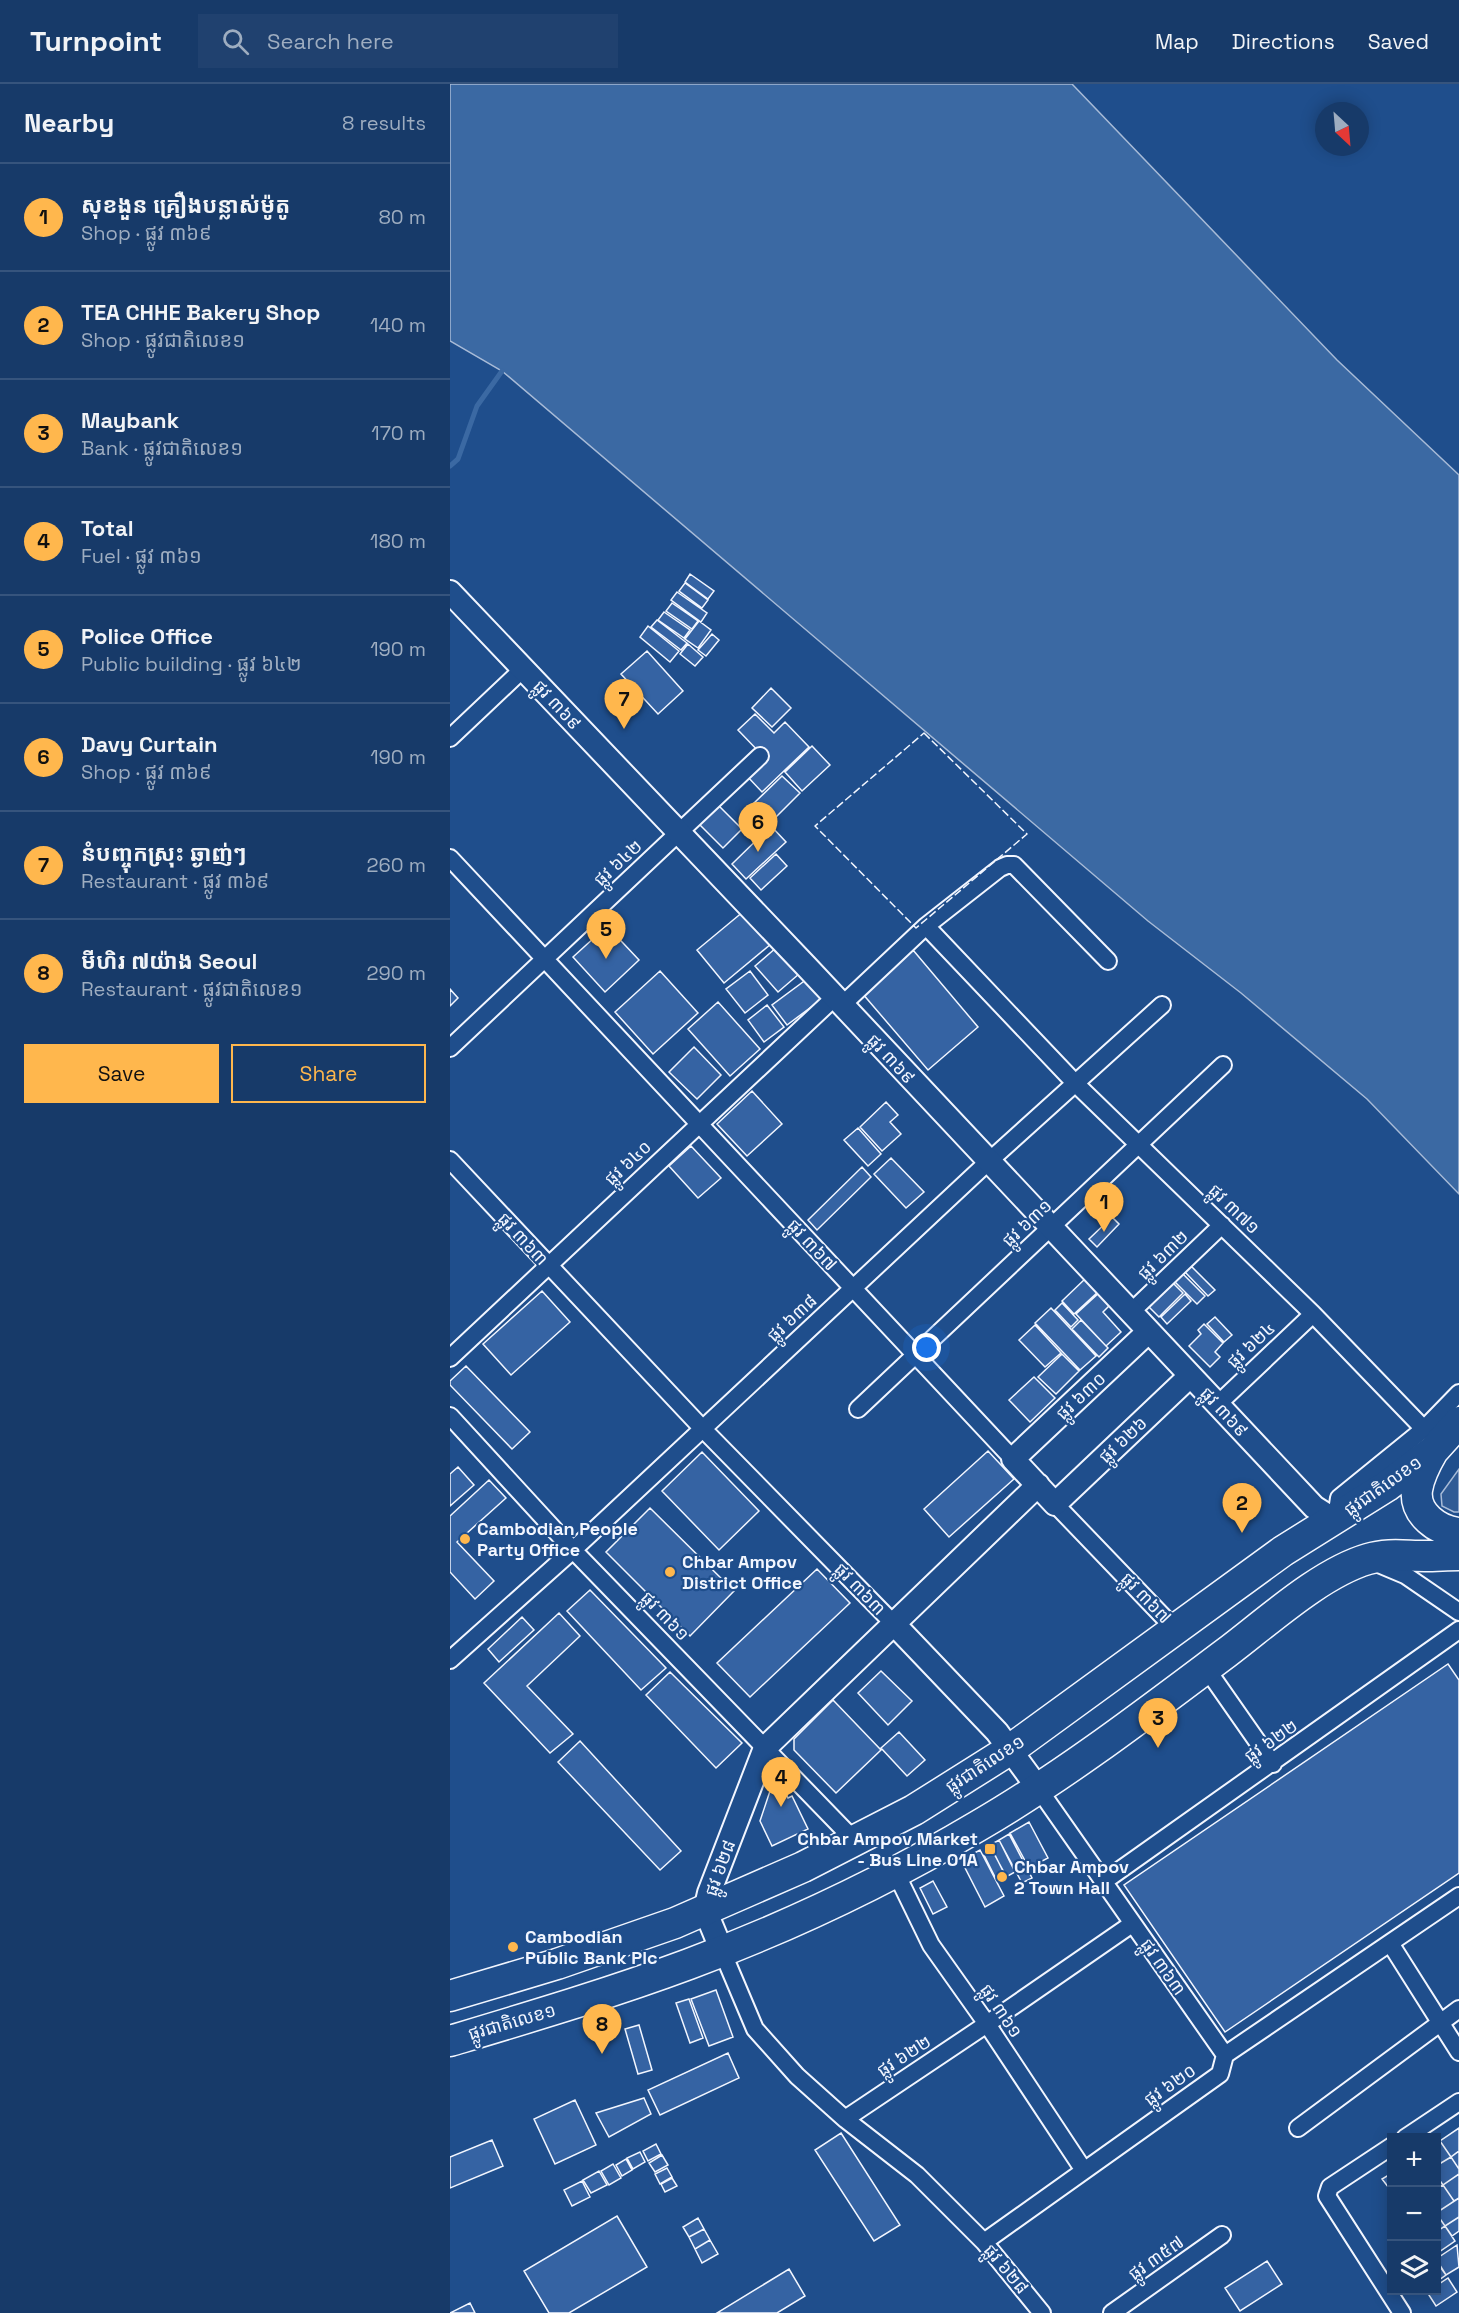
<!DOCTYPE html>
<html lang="en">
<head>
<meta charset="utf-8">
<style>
  :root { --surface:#173a69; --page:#20416f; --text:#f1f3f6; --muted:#9eadc0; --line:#36547d; --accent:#ffb74d }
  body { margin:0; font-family:"Space Grotesk","Noto Sans Khmer",sans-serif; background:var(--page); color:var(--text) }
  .controls { position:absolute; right:18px; bottom:18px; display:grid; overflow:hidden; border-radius:0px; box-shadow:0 3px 15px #0003 }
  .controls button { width:54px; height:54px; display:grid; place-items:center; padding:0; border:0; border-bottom:2px solid var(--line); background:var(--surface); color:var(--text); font:30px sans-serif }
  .compass { position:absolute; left:865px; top:18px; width:54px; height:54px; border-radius:50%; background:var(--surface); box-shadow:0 3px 15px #0003; rotate:154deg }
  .you { position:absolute; left:477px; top:1264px; width:21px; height:21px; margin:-15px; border:4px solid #fff; border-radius:50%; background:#1a73e8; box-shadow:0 0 0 9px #1a73e833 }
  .badge { display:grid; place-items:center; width:39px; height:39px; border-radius:50%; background:var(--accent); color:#111; font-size:20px; font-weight:700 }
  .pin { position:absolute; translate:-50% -50px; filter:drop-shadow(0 2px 3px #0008) }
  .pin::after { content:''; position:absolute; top:32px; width:21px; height:18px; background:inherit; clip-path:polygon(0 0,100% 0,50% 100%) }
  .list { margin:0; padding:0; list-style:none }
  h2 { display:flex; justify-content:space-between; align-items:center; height:78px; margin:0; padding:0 24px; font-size:26px }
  h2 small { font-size:20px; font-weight:400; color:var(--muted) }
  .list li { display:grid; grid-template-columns:39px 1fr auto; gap:18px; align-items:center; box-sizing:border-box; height:108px; padding:0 24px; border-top:2px solid var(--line) }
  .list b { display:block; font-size:22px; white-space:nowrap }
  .list p { margin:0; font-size:20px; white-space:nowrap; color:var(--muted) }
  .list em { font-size:20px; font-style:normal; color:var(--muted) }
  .actions { display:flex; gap:12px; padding:18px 24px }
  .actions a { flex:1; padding:14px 0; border:2px solid var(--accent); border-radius:0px; text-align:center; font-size:21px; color:var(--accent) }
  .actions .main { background:var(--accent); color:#111 }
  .icon { flex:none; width:33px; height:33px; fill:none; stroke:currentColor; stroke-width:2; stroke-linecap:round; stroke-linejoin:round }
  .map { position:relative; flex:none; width:1009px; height:2229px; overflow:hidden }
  header { display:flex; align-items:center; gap:36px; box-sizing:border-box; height:84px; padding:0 30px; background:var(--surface); border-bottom:2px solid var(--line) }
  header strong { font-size:28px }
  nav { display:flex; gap:33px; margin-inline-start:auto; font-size:21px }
  .search { width:420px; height:54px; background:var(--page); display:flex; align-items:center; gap:15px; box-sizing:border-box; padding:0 21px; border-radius:0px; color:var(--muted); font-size:22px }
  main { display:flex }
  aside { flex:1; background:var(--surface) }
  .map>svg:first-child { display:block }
  .parking { fill:#305b95; stroke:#a8bbd7; stroke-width:1.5 }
  .water { fill:#3b69a3; stroke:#a8bbd7; stroke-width:1.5 }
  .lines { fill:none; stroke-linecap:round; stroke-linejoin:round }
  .stream { stroke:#3b69a3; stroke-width:5 }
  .building { fill:#3563a3; stroke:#f2f6ff; stroke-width:1.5 }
  .street-casing { stroke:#f2f6ff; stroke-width:20 }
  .secondary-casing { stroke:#f2f6ff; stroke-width:26 }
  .highway-casing { stroke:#f2f6ff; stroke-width:33 }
  .street { stroke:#1f4e8c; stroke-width:16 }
  .secondary { stroke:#1f4e8c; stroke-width:22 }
  .highway { stroke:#1f4e8c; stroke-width:30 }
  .fence { stroke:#f2f6ff; stroke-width:1.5; stroke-dasharray:8 3; stroke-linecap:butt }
  .poi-dot { fill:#ffb74d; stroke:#1f4e8c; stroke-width:2 }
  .labels { text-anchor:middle; stroke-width:4.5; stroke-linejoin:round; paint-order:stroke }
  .street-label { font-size:18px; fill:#f2f6ff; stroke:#1f4e8c }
  .poi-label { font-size:18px; font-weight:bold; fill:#f2f6ff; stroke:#1f4e8c; text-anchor:start }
</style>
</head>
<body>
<header>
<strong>Turnpoint</strong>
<div class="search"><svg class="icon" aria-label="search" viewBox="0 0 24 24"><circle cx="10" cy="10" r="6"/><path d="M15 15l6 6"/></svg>Search here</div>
<nav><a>Map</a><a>Directions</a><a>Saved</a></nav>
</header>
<main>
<aside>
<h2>Nearby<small>8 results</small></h2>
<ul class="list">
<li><span class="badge">1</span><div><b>សុខងួន គ្រឿងបន្លាស់ម៉ូតូ</b><p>Shop · ផ្លូវ ៣៦៩</p></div><em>80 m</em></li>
<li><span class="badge">2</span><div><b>TEA CHHE Bakery Shop</b><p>Shop · ផ្លូវជាតិលេខ១</p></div><em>140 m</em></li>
<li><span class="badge">3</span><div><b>Maybank</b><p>Bank · ផ្លូវជាតិលេខ១</p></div><em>170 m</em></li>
<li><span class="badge">4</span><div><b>Total</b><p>Fuel · ផ្លូវ ៣៦១</p></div><em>180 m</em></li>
<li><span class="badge">5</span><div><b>Police Office</b><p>Public building · ផ្លូវ ៦៤២</p></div><em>190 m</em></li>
<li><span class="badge">6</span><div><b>Davy Curtain</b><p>Shop · ផ្លូវ ៣៦៩</p></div><em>190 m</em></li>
<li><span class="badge">7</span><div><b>នំបញ្ចុកស្រុះ ឆ្ងាញ់ៗ</b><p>Restaurant · ផ្លូវ ៣៦៩</p></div><em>260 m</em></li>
<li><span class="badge">8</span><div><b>មីហិរ ៧យ៉ាង Seoul</b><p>Restaurant · ផ្លូវជាតិលេខ១</p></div><em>290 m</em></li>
</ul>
<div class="actions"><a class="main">Save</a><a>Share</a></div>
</aside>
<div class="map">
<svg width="1009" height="2229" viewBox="0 0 1009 2229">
  <rect width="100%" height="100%" fill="#1f4e8c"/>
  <path class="parking" d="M 1009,1385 L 1009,1428 L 1004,1428 L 992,1422 L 991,1410 Z"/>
  <path class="water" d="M 0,0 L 622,0 L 887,276 L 1009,391 L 1009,1110 L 917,1015 L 791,909 L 698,837 L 52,287 L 0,257 Z"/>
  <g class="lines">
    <path class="stream" d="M 0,382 L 8,375 L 27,322 L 52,287"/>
  </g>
  <path class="building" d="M 240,490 L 264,507 L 258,515 L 235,498 Z
    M 235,499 L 258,516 L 252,524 L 229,507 Z
    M 227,508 L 257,529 L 251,538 L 221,516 Z
    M 222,519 L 248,537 L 242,545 L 216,527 Z
    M 214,528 L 240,546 L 234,554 L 208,536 Z
    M 207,536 L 237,559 L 231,566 L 201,543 Z
    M 249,537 L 261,546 L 248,564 L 235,555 Z
    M 198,542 L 229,567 L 220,578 L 190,553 Z
    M 262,550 L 269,556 L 256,572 L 248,566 Z
    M 238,560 L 253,573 L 245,582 L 230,570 Z
    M 197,567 L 233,607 L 208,630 L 171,590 Z
    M 321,604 L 341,624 L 322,643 L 302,624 Z
    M 305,630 L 324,649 L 335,638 L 359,663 L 312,708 L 296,691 L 314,673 L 288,646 Z
    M 362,662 L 380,681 L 352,707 L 335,688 Z
    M 332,692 L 350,709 L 320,739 L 302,721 Z
    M 266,719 L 292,745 L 273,764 L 247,738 Z
    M 321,742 L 336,758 L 296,795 L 282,780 Z
    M 326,770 L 337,782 L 311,806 L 300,794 Z
    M 294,827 L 321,860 L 274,899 L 247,866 Z
    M 157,842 L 189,876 L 155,908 L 123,873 Z
    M 327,863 L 349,890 L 328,908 L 305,882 Z
    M 463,866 L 528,943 L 478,986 L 412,909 Z
    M 210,887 L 248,929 L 203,970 L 165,928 Z
    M 300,887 L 318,911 L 295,929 L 276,905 Z
    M 357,895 L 372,915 L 337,941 L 322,921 Z
    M 0,905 L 8,914 L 0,922 Z
    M 268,918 L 310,965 L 280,992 L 238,945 Z
    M 317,921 L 334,943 L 314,958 L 298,936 Z
    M 244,963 L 271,991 L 247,1015 L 219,988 Z
    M 302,1007 L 332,1040 L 297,1072 L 267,1040 Z
    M 436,1018 L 448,1031 L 440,1038 L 451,1050 L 432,1067 L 410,1043 Z
    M 408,1044 L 431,1070 L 418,1082 L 394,1056 Z
    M 241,1062 L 271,1094 L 248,1114 L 219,1082 Z
    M 441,1074 L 474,1108 L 456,1124 L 424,1090 Z
    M 412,1083 L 421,1093 L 367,1146 L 358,1136 Z
    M 662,1133 L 669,1140 L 647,1163 L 639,1155 Z
    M 741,1182 L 765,1206 L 758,1212 L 735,1188 Z
    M 729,1186 L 755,1212 L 747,1220 L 721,1194 Z
    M 636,1194 L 649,1207 L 624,1230 L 612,1217 Z
    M 720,1196 L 733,1209 L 709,1233 L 696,1220 Z
    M 92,1207 L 120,1238 L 61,1291 L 33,1260 Z
    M 650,1208 L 661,1220 L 653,1228 L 671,1248 L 656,1262 L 626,1230 Z
    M 735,1210 L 741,1217 L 717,1240 L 711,1233 Z
    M 612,1219 L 628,1236 L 621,1243 L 605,1226 Z
    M 601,1224 L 646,1272 L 630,1286 L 585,1239 Z
    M 765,1233 L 782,1251 L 774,1258 L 757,1240 Z
    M 631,1236 L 658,1264 L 649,1273 L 622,1245 Z
    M 754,1240 L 773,1259 L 765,1268 L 770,1273 L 760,1283 L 739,1262 L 751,1250 L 748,1246 Z
    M 585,1241 L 611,1269 L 595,1283 L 569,1256 Z
    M 612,1270 L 629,1287 L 606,1310 L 588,1293 Z
    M 16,1282 L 80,1348 L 62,1365 L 0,1301 L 0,1297 Z
    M 584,1293 L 605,1314 L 580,1338 L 559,1316 Z
    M 538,1367 L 564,1395 L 499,1453 L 474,1425 Z
    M 252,1368 L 309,1427 L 269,1466 L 212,1407 Z
    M 8,1383 L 24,1401 L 0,1422 L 0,1390 Z
    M 39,1396 L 56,1414 L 7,1458 L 44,1497 L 25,1515 L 0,1488 L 0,1432 Z
    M 200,1424 L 284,1507 L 240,1552 L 156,1468 Z
    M 367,1485 L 400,1519 L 300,1613 L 267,1579 Z
    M 140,1506 L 216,1584 L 191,1606 L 117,1527 Z
    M 109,1529 L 130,1552 L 77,1602 L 123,1650 L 100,1669 L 34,1599 Z
    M 72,1533 L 84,1546 L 49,1578 L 38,1565 Z
    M 998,1580 L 1009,1596 L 1009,1789 L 775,1948 L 674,1801 Z
    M 431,1587 L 462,1617 L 438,1641 L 408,1609 Z
    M 220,1588 L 292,1659 L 266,1684 L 196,1611 Z
    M 383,1616 L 431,1666 L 386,1709 L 344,1666 L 344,1655 Z
    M 449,1648 L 475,1676 L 457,1692 L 431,1664 Z
    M 130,1657 L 231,1767 L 210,1786 L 108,1678 Z
    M 330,1697 L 338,1714 L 342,1712 L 358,1745 L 322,1762 L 310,1737 L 322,1701 Z
    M 579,1738 L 598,1774 L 579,1784 L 560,1749 Z
    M 559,1750 L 582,1794 L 572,1799 L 549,1756 Z
    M 549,1756 L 565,1788 L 556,1793 L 540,1761 Z
    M 530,1766 L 554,1812 L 535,1823 L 511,1776 Z
    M 542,1766 L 556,1792 L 547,1797 L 534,1771 Z
    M 483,1797 L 497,1823 L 483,1830 L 470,1804 Z
    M 266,1906 L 283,1953 L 259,1962 L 241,1915 Z
    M 239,1915 L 253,1954 L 240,1959 L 226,1919 Z
    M 189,1941 L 202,1986 L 188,1990 L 175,1945 Z
    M 278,1969 L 289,1994 L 210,2031 L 198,2006 Z
    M 194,2014 L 201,2030 L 159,2053 L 146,2029 Z
    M 125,2016 L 146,2061 L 105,2080 L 84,2035 Z
    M 1009,2044 L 1009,2067 L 1001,2073 L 990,2057 Z
    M 391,2049 L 450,2141 L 424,2157 L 365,2066 Z
    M 42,2056 L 53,2082 L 0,2104 L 0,2073 Z
    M 990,2057 L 1001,2073 L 986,2082 L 986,2059 Z
    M 206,2060 L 211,2070 L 198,2077 L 193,2067 Z
    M 1009,2067 L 1009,2085 L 1001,2073 Z
    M 190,2068 L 195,2078 L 183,2085 L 177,2074 Z
    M 212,2071 L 218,2081 L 205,2088 L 199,2079 Z
    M 1001,2073 L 1009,2085 L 1009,2090 L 993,2101 L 986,2091 L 986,2082 Z
    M 176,2075 L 182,2086 L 172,2092 L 166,2081 Z
    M 163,2080 L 171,2094 L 159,2101 L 151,2087 Z
    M 217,2084 L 222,2093 L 210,2100 L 205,2090 Z
    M 149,2087 L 157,2101 L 141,2109 L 133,2096 Z
    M 942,2089 L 942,2108 L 932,2095 Z
    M 1009,2090 L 1009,2114 L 1004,2117 L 993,2101 Z
    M 986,2091 L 993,2101 L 986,2105 Z
    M 222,2094 L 227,2102 L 215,2108 L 211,2100 Z
    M 132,2097 L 140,2113 L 122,2122 L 114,2106 Z
    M 993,2101 L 1004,2117 L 986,2129 L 986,2105 Z
    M 1009,2114 L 1009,2133 L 995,2142 L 986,2129 Z
    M 986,2129 L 995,2142 L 986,2148 Z
    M 167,2132 L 197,2183 L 119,2229 L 99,2229 L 74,2187 Z
    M 1009,2133 L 1009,2147 L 1002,2152 L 995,2142 Z
    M 248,2134 L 254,2145 L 239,2153 L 233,2143 Z
    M 995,2142 L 1005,2157 L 986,2170 L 986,2148 Z
    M 254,2145 L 260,2156 L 245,2165 L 239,2153 Z
    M 260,2156 L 268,2170 L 252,2179 L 245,2165 Z
    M 1007,2161 L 1009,2183 L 996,2191 L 986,2175 Z
    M 817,2177 L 832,2200 L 790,2227 L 775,2204 Z
    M 986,2177 L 996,2191 L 986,2198 Z
    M 339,2185 L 355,2212 L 327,2229 L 267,2229 Z
    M 998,2194 L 1007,2208 L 986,2222 L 977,2208 L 986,2206 L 986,2202 Z
    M 20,2219 L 25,2229 L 0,2229 Z"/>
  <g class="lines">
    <defs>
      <path id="street" d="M 0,654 L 73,585
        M 0,774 L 563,1375
        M 476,842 L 626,1000 L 863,1230 L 974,1345
        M 391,922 L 476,842 L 550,784 L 557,781 L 564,781 L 658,877
        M 0,964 L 310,672
        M 0,1076 L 252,1344 L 443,1539
        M 680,1229 L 772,1141
        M 0,1274 L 384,914
        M 767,1321 L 863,1230
        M 408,1325 L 773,981
        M 0,1332 L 123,1466 L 405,1757
        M 605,1420 L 726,1546
        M 886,1434 L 889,1414 L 974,1345 L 1009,1309
        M 924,1478 L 955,1491 L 1009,1528
        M 0,1576 L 123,1466 L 538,1078 L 712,921
        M 756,1584 L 823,1680
        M 588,1704 L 775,1971
        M 445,1787 L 481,1861 L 537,1940 L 633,2085
        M 653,1798 L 1009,1546
        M 940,1859 L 1009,1968
        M 272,1867 L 305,1945 L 347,1992 L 395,2035 L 467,2091 L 534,2158 L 592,2229
        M 395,2035 L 537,1940 L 682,1840
        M 848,2044 L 1009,1925
        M 955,2054 L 1009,2018
        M 942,2062 L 880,2103 L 877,2112 L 952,2229
        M 534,2158 L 770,1990 L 775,1971 L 1009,1812
        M 662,2229 L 772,2151"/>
      <path id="secondary" d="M 0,508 L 355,881 L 864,1423 L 875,1430 L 886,1434
        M 698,1248 L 563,1375 L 605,1420 L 740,1292
        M 443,1539 L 547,1648 L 588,1704
        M 272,1867 L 255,1826 L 259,1809 L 315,1664 L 588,1401"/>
      <path id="highway" d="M 983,1367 C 976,1379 969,1392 967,1406 C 964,1430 988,1447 1009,1449
        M 0,1912 L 107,1880 L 225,1839 L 353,1783 L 464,1726 L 561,1665 L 833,1467 L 937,1402 L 983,1367 L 1009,1338
        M 0,1957 C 80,1933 161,1909 239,1880 C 338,1843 437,1796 528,1742 C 614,1692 696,1629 776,1569 C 816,1539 870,1489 918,1475 C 937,1469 955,1472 975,1472 C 986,1472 998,1471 1009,1471"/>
    </defs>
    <use href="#street" class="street-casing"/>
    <use href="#secondary" class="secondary-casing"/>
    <use href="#highway" class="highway-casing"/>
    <use href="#street" class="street"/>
    <use href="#secondary" class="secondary"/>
    <use href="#highway" class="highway"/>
    <path class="fence" d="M 474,649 L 577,750 L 466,844 L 365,742 Z"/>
  </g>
  <g class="poi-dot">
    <circle cx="15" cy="1455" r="6"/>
    <circle cx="220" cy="1488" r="6"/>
    <rect x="534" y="1759" width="12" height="12" rx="3"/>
    <circle cx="552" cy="1793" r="6"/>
    <circle cx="63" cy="1863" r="6"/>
  </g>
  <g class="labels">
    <g class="street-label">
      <text transform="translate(107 621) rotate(47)" y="6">ផ្លូវ ៣៦៩</text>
      <text transform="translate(168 779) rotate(-43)" y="6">ផ្លូវ ៦៤២</text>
      <text transform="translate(441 975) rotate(47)" y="6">ផ្លូវ ៣៦៩</text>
      <text transform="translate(178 1079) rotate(-43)" y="6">ផ្លូវ ៦៤០</text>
      <text transform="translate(784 1125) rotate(44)" y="6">ផ្លូវ ៣៧១</text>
      <text transform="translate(577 1139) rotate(-43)" y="6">ផ្លូវ ៦៣១</text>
      <text transform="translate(73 1155) rotate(47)" y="6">ផ្លូវ ៣៦៣</text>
      <text transform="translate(362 1161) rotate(47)" y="6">ផ្លូវ ៣៦៧</text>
      <text transform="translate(713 1171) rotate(-44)" y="6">ផ្លូវ ៦៣២</text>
      <text transform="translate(342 1234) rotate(-43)" y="6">ផ្លូវ ៦៣៨</text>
      <text transform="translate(801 1261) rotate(-43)" y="6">ផ្លូវ ៦២៤</text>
      <text transform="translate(631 1312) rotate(-43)" y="6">ផ្លូវ ៦៣០</text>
      <text transform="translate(774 1328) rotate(47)" y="6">ផ្លូវ ៣៦៩</text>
      <text transform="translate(673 1356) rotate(-43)" y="6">ផ្លូវ ៦២៦</text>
      <text transform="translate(933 1402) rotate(-35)" y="6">ផ្លូវជាតិលេខ១</text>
      <text transform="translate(410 1505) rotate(46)" y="6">ផ្លូវ ៣៦៣</text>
      <text transform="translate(696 1514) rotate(46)" y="6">ផ្លូវ ៣៦៧</text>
      <text transform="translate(215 1532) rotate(46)" y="6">ផ្លូវ ៣៦១</text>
      <text transform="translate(821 1657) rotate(-35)" y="6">ផ្លូវ ៦២២</text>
      <text transform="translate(535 1680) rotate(-33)" y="6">ផ្លូវជាតិលេខ១</text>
      <text transform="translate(270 1784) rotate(-70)" y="6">ផ្លូវ ៦២៨</text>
      <text transform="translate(713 1883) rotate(55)" y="6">ផ្លូវ ៣៦៣</text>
      <text transform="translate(551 1927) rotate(56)" y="6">ផ្លូវ ៣៦១</text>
      <text transform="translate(62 1938) rotate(-16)" y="6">ផ្លូវជាតិលេខ១</text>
      <text transform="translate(454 1972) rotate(-33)" y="6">ផ្លូវ ៦២២</text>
      <text transform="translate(720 2001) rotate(-35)" y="6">ផ្លូវ ៦២០</text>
      <text transform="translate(706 2174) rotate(-35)" y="6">ផ្លូវ ៣៥៧</text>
      <text transform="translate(556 2185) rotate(50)" y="6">ផ្លូវ ៦២៨</text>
    </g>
    <g class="poi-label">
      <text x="27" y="1451">Cambodian People<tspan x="27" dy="21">Party Office</tspan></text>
      <text x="232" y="1484">Chbar Ampov<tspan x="232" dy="21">District Office</tspan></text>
      <text x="528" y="1761" text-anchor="end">Chbar Ampov Market<tspan x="528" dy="21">- Bus Line 01A</tspan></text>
      <text x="564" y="1789">Chbar Ampov<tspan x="564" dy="21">2 Town Hall</tspan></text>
      <text x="75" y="1859">Cambodian<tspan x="75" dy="21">Public Bank Plc</tspan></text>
    </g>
  </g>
</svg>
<div class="controls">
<button>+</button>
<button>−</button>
<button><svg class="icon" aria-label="layers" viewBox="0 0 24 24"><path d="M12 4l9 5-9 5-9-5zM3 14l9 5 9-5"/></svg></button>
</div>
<svg class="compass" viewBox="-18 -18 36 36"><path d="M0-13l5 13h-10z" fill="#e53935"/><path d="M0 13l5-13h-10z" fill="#9eadc0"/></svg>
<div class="you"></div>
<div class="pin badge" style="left:654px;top:1148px">1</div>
<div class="pin badge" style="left:792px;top:1449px">2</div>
<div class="pin badge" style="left:708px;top:1664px">3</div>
<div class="pin badge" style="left:331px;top:1723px">4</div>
<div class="pin badge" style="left:156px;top:875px">5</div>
<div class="pin badge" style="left:308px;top:768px">6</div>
<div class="pin badge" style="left:174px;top:645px">7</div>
<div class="pin badge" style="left:152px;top:1970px">8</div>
</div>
</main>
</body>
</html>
